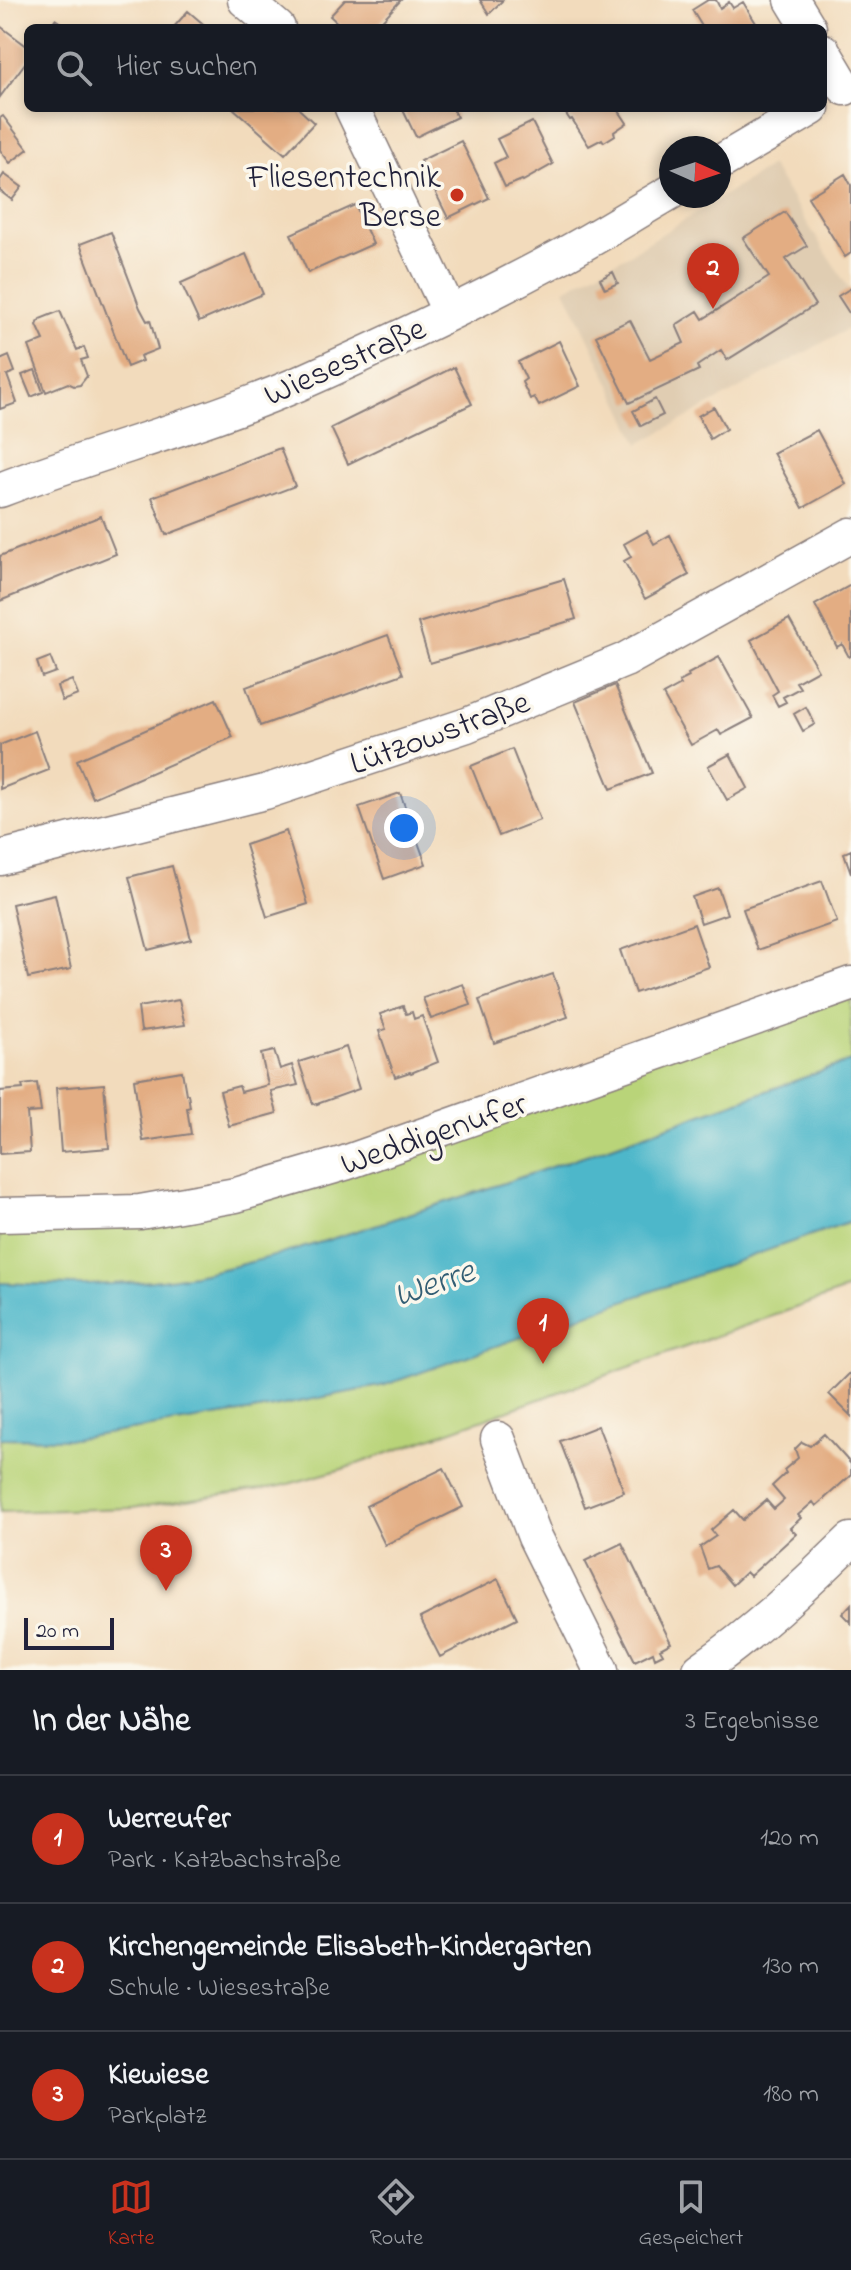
<!DOCTYPE html>
<html lang="de">
<head>
<meta charset="utf-8">
<style>
  :root { --surface:#171b24; --page:#20242c; --text:#f1f3f6; --muted:#9ea1a6; --line:#363941; --accent:#c8321e }
  body { margin:0; font-family:"Indie Flower",sans-serif; background:var(--page); color:var(--text) }
  .compass { position:absolute; left:659px; top:136px; width:72px; height:72px; border-radius:50%; background:var(--surface); box-shadow:0 4px 12px #0003; rotate:93deg }
  .scale { position:absolute; left:24px; bottom:20px; width:90px; box-sizing:border-box; padding-left:8px; border:4px solid #22223b; border-top:0; font-size:22px; line-height:28px; white-space:nowrap; color:#22223b; -webkit-text-stroke:6px #fbf7ec; paint-order:stroke }
  .you { position:absolute; left:404px; top:828px; width:28px; height:28px; margin:-20px; border:6px solid #fff; border-radius:50%; background:#1a73e8; box-shadow:0 0 0 12px #1a73e833 }
  .badge { display:grid; place-items:center; width:52px; height:52px; border-radius:50%; background:var(--accent); color:#fff; font-size:26px; font-weight:700 }
  .pin { position:absolute; translate:-50% -66px; filter:drop-shadow(0 2px 4px #0008) }
  .pin::after { content:''; position:absolute; top:42px; width:28px; height:24px; background:inherit; clip-path:polygon(0 0,100% 0,50% 100%) }
  .list { margin:0; padding:0; list-style:none }
  h2 { display:flex; justify-content:space-between; align-items:center; height:104px; margin:0; padding:0 32px; font-size:34px }
  h2 small { font-size:26px; font-weight:400; color:var(--muted) }
  .list li { display:grid; grid-template-columns:52px 1fr auto; gap:24px; align-items:center; box-sizing:border-box; height:128px; padding:0 32px; border-top:2px solid var(--line) }
  .list b { display:block; font-size:30px; white-space:nowrap }
  .list p { margin:0; font-size:26px; white-space:nowrap; color:var(--muted) }
  .list em { font-size:26px; font-style:normal; color:var(--muted) }
  .icon { flex:none; width:44px; height:44px; fill:none; stroke:currentColor; stroke-width:2; stroke-linecap:round; stroke-linejoin:round }
  .map { position:relative; flex:none; width:851px; height:1670px; overflow:hidden }
  .search { position:absolute; background:var(--surface); box-shadow:0 4px 12px #0003; left:24px; right:24px; top:24px; height:88px; display:flex; align-items:center; gap:20px; box-sizing:border-box; padding:0 28px; border-radius:12px; color:var(--muted); font-size:30px }
  .sheet { height:488px; background:var(--surface) }
  nav { display:flex; justify-content:space-around; align-items:center; box-sizing:border-box; height:112px; border-top:2px solid var(--line); background:var(--surface); font-size:22px; color:var(--muted) }
  nav a { display:grid; justify-items:center; gap:4px }
  nav .on { color:var(--accent) }
  .map>svg:first-child { display:block }
  .built { fill:#e0cdb2 }
  .green { fill:#b9d479; stroke:#6e7b5a; stroke-width:2 }
  .water { fill:#4db7ca; stroke:#386c82; stroke-width:2 }
  .building { fill:#e3ad83 }
  .lines { fill:none; stroke-linecap:round; stroke-linejoin:round }
  .minor-casing { stroke:#8a7e7c; stroke-width:37 }
  .minor { stroke:#fff; stroke-width:34 }
  .poi-dot { fill:#c8321e; stroke:#fbf7ec; stroke-width:3 }
  .labels { text-anchor:middle; stroke-width:7; stroke-linejoin:round; paint-order:stroke }
  .poi-label { font-size:34px; fill:#22223b; stroke:#fbf7ec; text-anchor:end }
  .street-label { font-size:34px; fill:#22223b; stroke:#fbf7ec }
  .water-label { font-size:36px; font-style:italic; fill:#335e74; stroke:#fbf7ec }
</style>
</head>
<body>
<div class="map">
<svg width="851" height="1670" viewBox="0 0 851 1670">
  <rect width="100%" height="100%" fill="#fbf7ec"/>
  <filter id="ink" filterUnits="userSpaceOnUse"><feTurbulence type="fractalNoise" baseFrequency=".0125" numOctaves="2"/><feDisplacementMap in="SourceGraphic" scale="16" xChannelSelector="R" yChannelSelector="G"/><feConvolveMatrix kernelMatrix="1 2 1 2 8 2 1 2 1" color-interpolation-filters="sRGB"/></filter>
  <filter id="wash" filterUnits="userSpaceOnUse"><feTurbulence type="fractalNoise" baseFrequency=".006" numOctaves="4" result="noise"/><feDisplacementMap in="SourceGraphic" scale="32" xChannelSelector="R" yChannelSelector="G"/><feGaussianBlur stdDeviation="1.8" result="paint"/><feColorMatrix in="noise" values="0 0 0 0 0 0 0 0 0 0 0 0 0 0 0 0 0 1.4 0 .05"/><feComposite in="paint" operator="in"/></filter>
  <g filter="url(#wash)">
    <rect width="100%" height="100%" fill="#f2dbbc"/>
    <path class="built" d="M 771,166 L 851,292 L 851,327 L 639,444 L 565,289 L 628,255 Z"/>
    <path class="green" d="M 851,996 L 851,1061 C 704,1113 558,1167 409,1214 C 338,1237 267,1261 194,1275 C 130,1287 64,1286 0,1283 L 0,1227 L 119,1226 Z
      M 851,1221 L 851,1288 L 346,1468 L 281,1486 L 132,1508 L 0,1512 L 0,1438 L 73,1439 L 253,1411 L 385,1385 Z"/>
    <path class="water" d="M 851,1061 L 851,1221 L 385,1385 L 253,1411 L 73,1439 L 0,1438 L 0,1283 C 64,1286 130,1287 194,1275 C 267,1261 338,1237 409,1214 C 558,1167 704,1113 851,1061 Z"/>
    <g id="blocks">
      <path class="building" d="M 345,0 L 401,0 L 375,28 L 343,28 L 330,16 Z
        M 480,0 L 503,0 L 489,14 Z
        M 708,0 L 716,0 L 720,8 L 729,2 L 733,8 L 743,2 L 759,28 L 703,28 L 692,10 Z
        M 188,11 L 208,28 L 173,28 Z
        M 55,19 L 69,28 L 49,28 Z
        M 0,26 L 28,47 L 28,59 L 0,97 Z
        M 233,108 L 298,108 L 314,123 L 285,154 Z
        M 402,108 L 452,108 L 457,117 L 416,137 Z
        M 562,108 L 617,108 L 627,123 L 614,132 L 615,135 L 604,142 L 602,139 L 589,146 L 572,119 L 570,120 Z
        M 3,116 L 28,149 L 10,163 L 0,150 L 0,118 Z
        M 532,122 L 553,164 L 523,181 L 522,180 L 505,187 L 494,163 L 506,157 L 497,139 Z
        M 461,141 L 489,198 L 448,218 L 420,161 Z
        M 4,174 L 22,187 L 12,200 L 0,191 L 0,180 Z
        M 845,174 L 851,185 L 851,253 L 845,257 L 808,197 Z
        M 355,205 L 373,244 L 308,273 L 291,234 Z
        M 785,212 L 807,246 L 786,259 L 815,305 L 727,360 L 721,350 L 697,366 L 699,370 L 629,403 L 596,336 L 630,320 L 650,359 L 684,343 L 676,325 L 698,311 L 703,319 L 769,277 L 743,238 Z
        M 111,232 L 140,308 L 147,321 L 150,320 L 158,349 L 140,356 L 142,361 L 127,367 L 80,244 Z
        M 246,254 L 263,294 L 199,322 L 181,283 Z
        M 613,272 L 618,283 L 605,289 L 600,279 Z
        M 851,288 L 851,316 L 838,296 Z
        M 60,311 L 77,350 L 84,347 L 88,358 L 81,360 L 87,376 L 80,385 L 74,386 L 68,383 L 46,392 L 29,346 L 44,340 L 37,325 L 40,319 Z
        M 559,341 L 580,386 L 539,406 L 534,397 L 530,399 L 522,382 L 526,379 L 518,362 Z
        M 9,356 L 15,372 L 7,375 L 17,403 L 0,409 L 0,360 Z
        M 454,367 L 472,404 L 348,464 L 331,428 Z
        M 35,370 L 43,392 L 31,397 L 22,375 Z
        M 655,399 L 663,415 L 641,426 L 633,411 Z
        M 714,407 L 726,429 L 710,439 L 698,416 Z
        M 817,430 L 846,484 L 803,508 L 773,453 Z
        M 280,448 L 295,486 L 166,535 L 152,497 Z
        M 101,516 L 116,554 L 0,601 L 0,556 Z
        M 647,531 L 654,544 L 670,535 L 689,575 L 645,599 L 624,561 L 631,557 L 624,544 Z
        M 564,579 L 576,619 L 430,663 L 418,623 Z
        M 851,585 L 851,656 L 849,657 L 842,644 L 837,647 L 815,605 Z
        M 789,619 L 818,670 L 796,682 L 800,688 L 783,697 L 786,702 L 778,706 L 772,695 L 778,691 L 751,640 Z
        M 388,635 L 403,674 L 260,726 L 246,687 Z
        M 50,657 L 56,672 L 42,677 L 37,662 Z
        M 719,657 L 753,718 L 721,735 L 718,730 L 691,745 L 663,695 L 681,685 L 679,682 L 689,677 L 688,674 Z
        M 72,680 L 78,695 L 62,701 L 57,686 Z
        M 615,685 L 652,773 L 611,789 L 575,702 Z
        M 216,699 L 233,737 L 93,798 L 77,760 Z
        M 806,707 L 815,724 L 803,731 L 794,714 Z
        M 35,731 L 49,770 L 0,789 L 0,745 Z
        M 512,749 L 540,820 L 499,836 L 471,766 Z
        M 730,754 L 748,788 L 727,800 L 708,766 Z
        M 400,793 L 426,864 L 384,879 L 359,807 Z
        M 286,831 L 308,904 L 267,917 L 245,845 Z
        M 851,850 L 851,873 L 844,853 Z
        M 172,866 L 191,939 L 148,950 L 129,877 Z
        M 822,881 L 837,922 L 758,950 L 743,909 Z
        M 718,888 L 727,914 L 701,923 L 692,897 Z
        M 55,894 L 71,969 L 28,978 L 12,904 Z
        M 694,924 L 709,967 L 635,993 L 620,950 Z
        M 553,974 L 568,1017 L 494,1043 L 479,1000 Z
        M 463,984 L 471,1005 L 431,1019 L 423,998 Z
        M 179,1000 L 185,1025 L 141,1031 L 138,1007 Z
        M 403,1006 L 406,1014 L 412,1012 L 414,1019 L 422,1016 L 438,1062 L 411,1073 L 410,1072 L 395,1077 L 379,1031 L 386,1029 L 380,1014 Z
        M 346,1047 L 359,1089 L 317,1104 L 317,1103 L 313,1104 L 299,1062 Z
        M 274,1051 L 280,1069 L 292,1065 L 298,1085 L 271,1091 L 277,1113 L 229,1126 L 220,1091 L 239,1086 L 241,1092 L 268,1085 L 261,1054 Z
        M 182,1071 L 186,1094 L 188,1094 L 190,1107 L 187,1108 L 191,1134 L 143,1141 L 134,1079 Z
        M 37,1083 L 41,1112 L 27,1113 L 30,1152 L 0,1154 L 0,1091 L 23,1089 L 22,1085 Z
        M 104,1084 L 109,1148 L 61,1152 L 56,1088 Z
        M 851,1372 L 851,1416 L 829,1394 Z
        M 598,1426 L 624,1492 L 585,1507 L 560,1441 Z
        M 824,1434 L 851,1464 L 851,1475 L 816,1506 L 813,1502 L 798,1515 L 801,1518 L 790,1528 L 796,1534 L 750,1576 L 746,1572 L 732,1585 L 716,1566 L 708,1569 L 700,1547 L 716,1536 L 711,1530 L 734,1510 L 743,1520 L 766,1500 L 774,1509 L 784,1500 L 772,1486 L 786,1473 L 784,1470 L 798,1458 L 795,1449 L 802,1442 L 810,1446 Z
        M 444,1468 L 463,1507 L 385,1545 L 366,1506 Z
        M 622,1543 L 671,1643 L 660,1649 L 663,1654 L 655,1658 L 653,1652 L 635,1661 L 585,1561 Z
        M 498,1579 L 517,1618 L 440,1657 L 420,1618 Z
        M 851,1604 L 851,1623 L 842,1614 Z"/>
    </g>
  </g>
  <g filter="url(#ink)">
    <use href="#blocks" fill-opacity="0" stroke="#8a7e7c" stroke-width="2"/>
    <g class="lines">
      <defs>
        <path id="minor" d="M 245,0 L 278,28
          M 792,0 L 809,28
          M 823,51 L 845,88
          M 352,108 L 450,313
          M 719,163 L 812,108
          M 0,490 C 98,452 201,426 298,384 C 383,346 468,306 550,262 C 591,241 631,215 671,192
          M 0,858 L 265,792 L 467,725 L 625,660 L 851,535
          M 0,1215 L 140,1212 L 236,1195 L 345,1163 L 851,984
          M 498,1439 L 535,1537 L 601,1670
          M 700,1670 C 755,1632 803,1587 851,1540"/>
      </defs>
      <use href="#minor" class="minor-casing"/>
      <use href="#minor" class="minor"/>
    </g>
  </g>
  <circle class="poi-dot" cx="457" cy="195" r="8"/>
  <g class="labels">
    <g class="poi-label">
      <text x="441" y="187">Fliesentechnik<tspan x="441" dy="39">Berse</tspan></text>
    </g>
    <g class="street-label">
      <text transform="translate(344 360) rotate(-24)" y="12">Wiesestraße</text>
      <text transform="translate(439 731) rotate(-20)" y="12">Lützowstraße</text>
      <text transform="translate(433 1132) rotate(-19)" y="12">Weddigenufer</text>
    </g>
    <g class="water-label">
      <text transform="translate(433 1281) rotate(-19)" y="13">Werre</text>
    </g>
  </g>
</svg>
<svg class="compass" viewBox="-18 -18 36 36"><path d="M0-13l5 13h-10z" fill="#e53935"/><path d="M0 13l5-13h-10z" fill="#9ea1a6"/></svg>
<div class="scale">20 m</div>
<div class="you"></div>
<div class="pin badge" style="left:543px;top:1364px">1</div>
<div class="pin badge" style="left:713px;top:309px">2</div>
<div class="pin badge" style="left:166px;top:1591px">3</div>
<div class="search"><svg class="icon" aria-label="search" viewBox="0 0 24 24"><circle cx="10" cy="10" r="6"/><path d="M15 15l6 6"/></svg>Hier suchen</div>
</div>
<section class="sheet">
<h2>In der Nähe<small>3 Ergebnisse</small></h2>
<ul class="list">
<li><span class="badge">1</span><div><b>Werreufer</b><p>Park · Katzbachstraße</p></div><em>120 m</em></li>
<li><span class="badge">2</span><div><b>Kirchengemeinde Elisabeth-Kindergarten</b><p>Schule · Wiesestraße</p></div><em>130 m</em></li>
<li><span class="badge">3</span><div><b>Kiewiese</b><p>Parkplatz</p></div><em>180 m</em></li>
</ul>
</section>
<nav>
<a class="on"><svg class="icon" aria-label="map" viewBox="0 0 24 24"><path d="M3 6l6-2 6 2 6-2v14l-6 2-6-2-6 2zM9 4v14M15 6v14"/></svg>Karte</a>
<a><svg class="icon" aria-label="directions" viewBox="0 0 24 24"><path d="M12 3l9 9-9 9-9-9zM9 14v-3h6M13 9l2 2-2 2"/></svg>Route</a>
<a><svg class="icon" aria-label="saved" viewBox="0 0 24 24"><path d="M7 4h10v16l-5-4-5 4z"/></svg>Gespeichert</a>
</nav>
</body>
</html>
